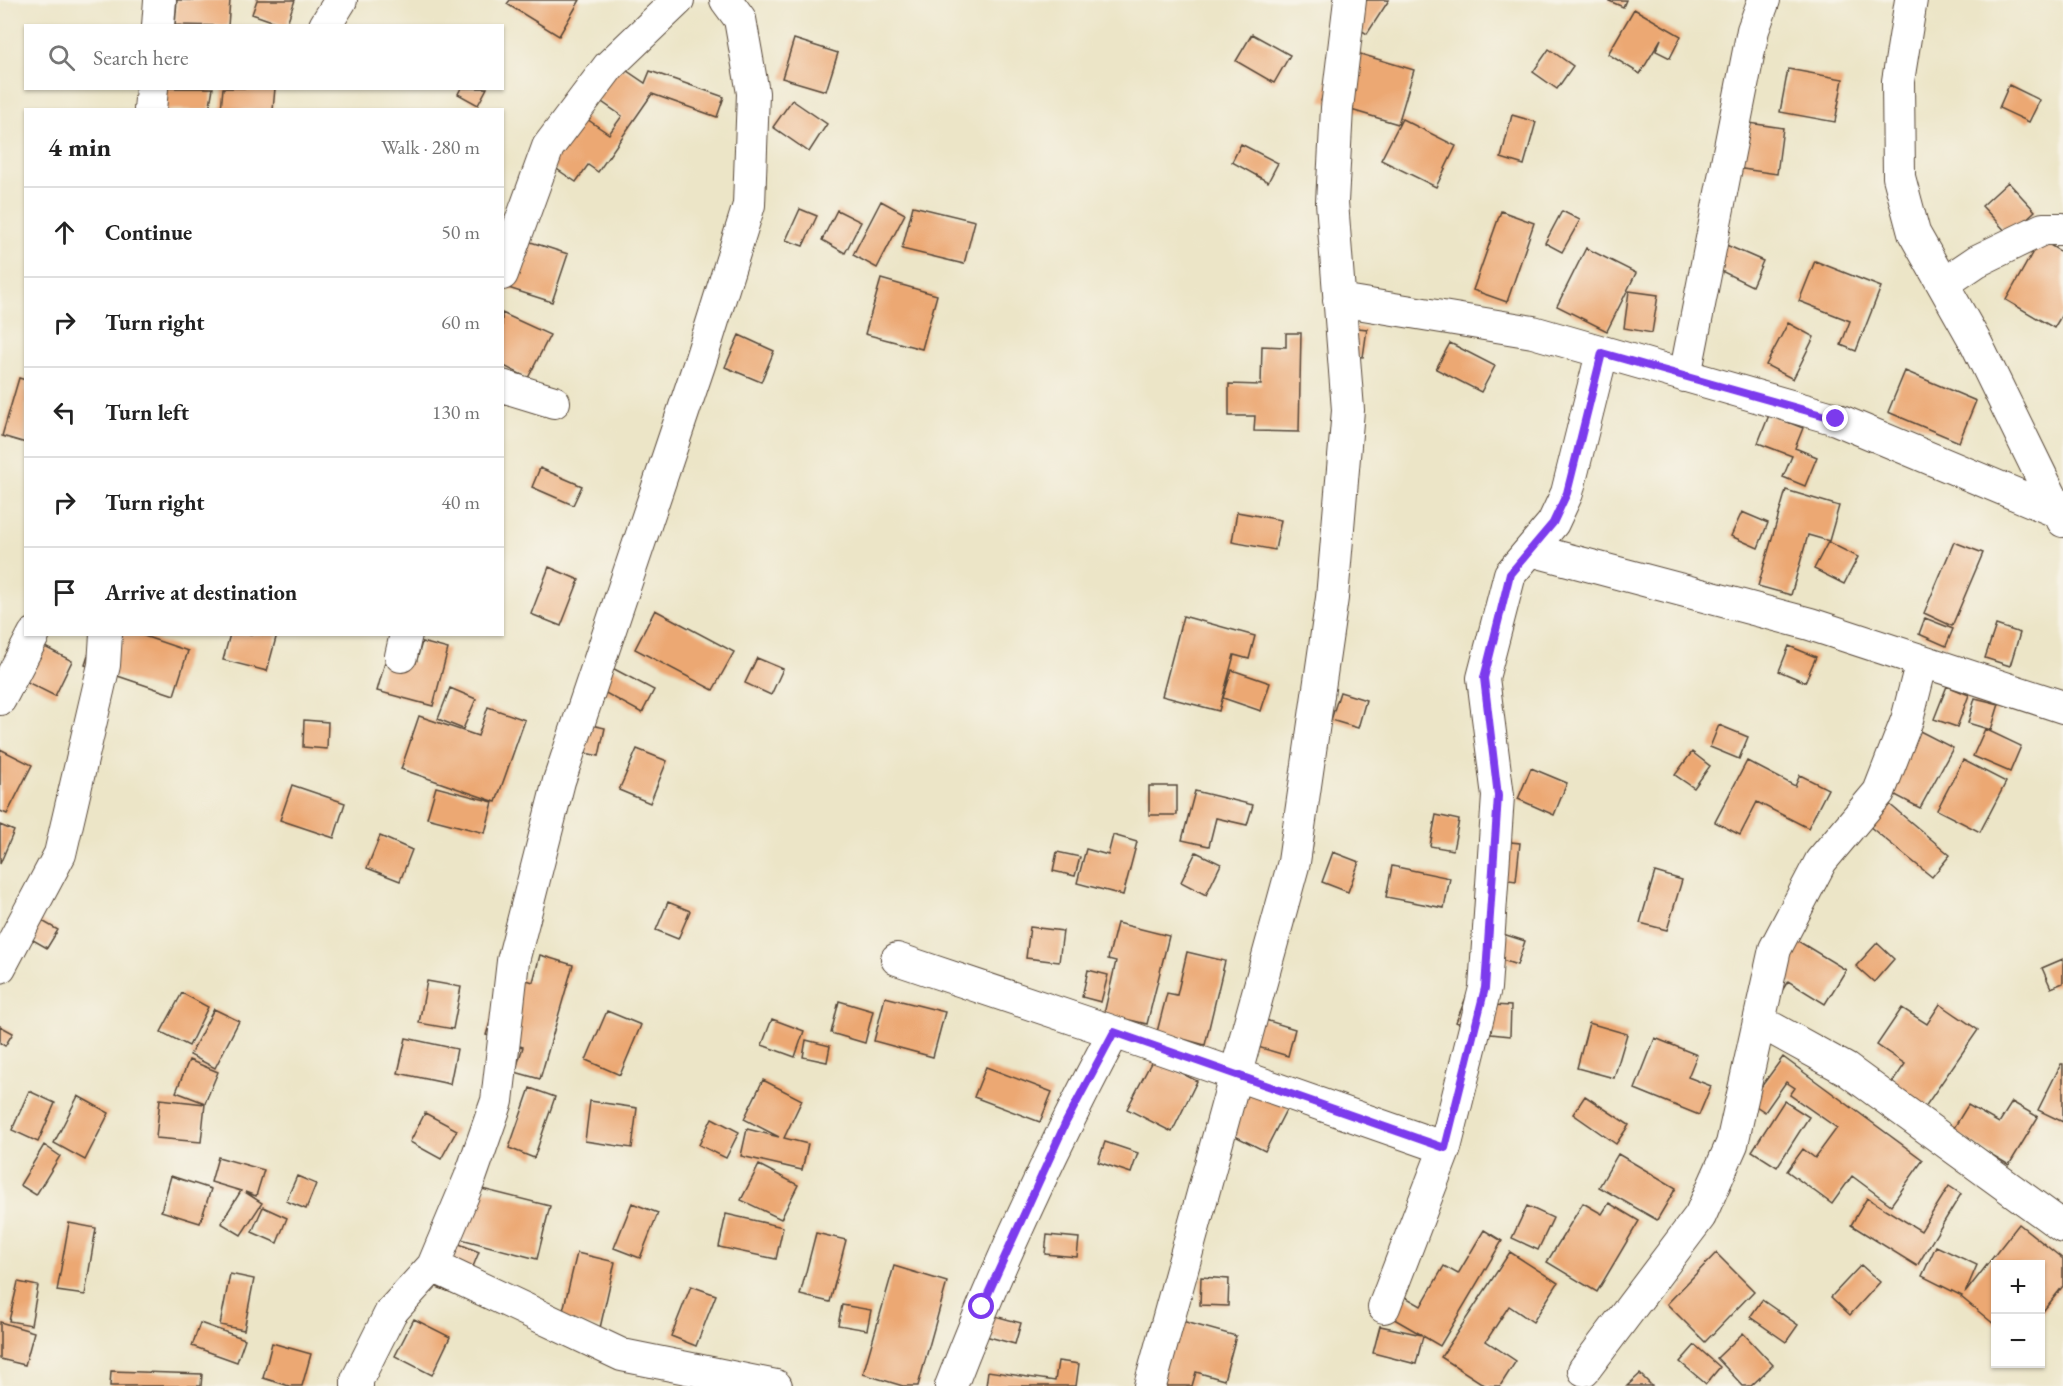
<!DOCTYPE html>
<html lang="en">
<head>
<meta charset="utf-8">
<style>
  :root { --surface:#fff; --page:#f2f2f2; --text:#222; --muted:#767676; --line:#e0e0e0 }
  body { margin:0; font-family:"EB Garamond",serif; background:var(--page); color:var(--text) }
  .controls { position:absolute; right:18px; bottom:18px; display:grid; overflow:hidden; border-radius:0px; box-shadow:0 2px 4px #0004 }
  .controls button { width:54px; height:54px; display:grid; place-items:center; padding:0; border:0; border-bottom:2px solid var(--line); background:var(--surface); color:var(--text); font:30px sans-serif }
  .stop { position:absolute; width:18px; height:18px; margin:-14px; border:4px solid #7c3aed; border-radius:50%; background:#fff }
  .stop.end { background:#7c3aed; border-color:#fff; box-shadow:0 2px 6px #0008 }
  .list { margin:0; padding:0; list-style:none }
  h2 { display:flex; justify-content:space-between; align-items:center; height:78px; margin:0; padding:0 24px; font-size:26px }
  h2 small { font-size:20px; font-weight:400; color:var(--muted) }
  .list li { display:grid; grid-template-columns:39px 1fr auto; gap:18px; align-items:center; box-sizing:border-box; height:90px; padding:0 24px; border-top:2px solid var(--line) }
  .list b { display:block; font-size:22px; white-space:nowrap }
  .list em { font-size:20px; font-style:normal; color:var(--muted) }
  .icon { flex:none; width:33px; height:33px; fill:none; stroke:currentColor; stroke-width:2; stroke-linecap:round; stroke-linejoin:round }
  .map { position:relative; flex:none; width:2063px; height:1386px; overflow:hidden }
  .search { position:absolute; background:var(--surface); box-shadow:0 2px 4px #0004; left:24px; top:24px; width:480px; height:66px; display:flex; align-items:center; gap:15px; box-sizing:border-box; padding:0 21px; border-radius:0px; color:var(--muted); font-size:22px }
  .panel { position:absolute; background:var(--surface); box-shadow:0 2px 4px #0004; left:24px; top:108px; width:480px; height:528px; border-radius:0px }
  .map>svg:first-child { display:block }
  .building { fill:#eca873 }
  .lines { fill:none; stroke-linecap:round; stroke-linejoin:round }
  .street-casing { stroke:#564637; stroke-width:34 }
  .street { stroke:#fff; stroke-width:32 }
  .route { stroke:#7c3aed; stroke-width:8 }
</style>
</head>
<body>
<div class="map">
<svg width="2063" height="1386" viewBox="0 0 2063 1386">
  <rect width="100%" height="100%" fill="#f7f3e8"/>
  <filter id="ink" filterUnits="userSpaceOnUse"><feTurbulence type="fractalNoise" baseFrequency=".0167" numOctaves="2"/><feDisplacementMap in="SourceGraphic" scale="12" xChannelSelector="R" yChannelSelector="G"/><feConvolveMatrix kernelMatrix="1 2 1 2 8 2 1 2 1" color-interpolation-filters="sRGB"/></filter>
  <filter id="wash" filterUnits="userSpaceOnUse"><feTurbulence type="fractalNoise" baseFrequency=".008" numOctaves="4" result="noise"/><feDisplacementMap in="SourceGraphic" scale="24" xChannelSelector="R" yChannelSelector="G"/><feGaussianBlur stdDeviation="1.35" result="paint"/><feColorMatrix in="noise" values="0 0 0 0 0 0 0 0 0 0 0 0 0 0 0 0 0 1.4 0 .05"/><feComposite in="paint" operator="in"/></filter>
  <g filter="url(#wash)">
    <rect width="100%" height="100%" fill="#ece5c7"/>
    <g id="blocks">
      <path class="building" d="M 177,0 L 230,0 L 228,26 L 175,25 Z
        M 257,0 L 295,0 L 286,26 L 252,14 Z
        M 510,0 L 580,0 L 559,36 L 507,4 Z
        M 1343,0 L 1389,0 L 1367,34 L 1334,13 Z
        M 1607,0 L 1626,0 L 1623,7 Z
        M 1634,9 L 1681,36 L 1670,58 L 1656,51 L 1661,39 L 1640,74 L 1608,54 Z
        M 1252,34 L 1290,55 L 1274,83 L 1236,61 Z
        M 794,39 L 838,53 L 826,91 L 782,78 Z
        M 1337,47 L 1414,70 L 1398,124 L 1321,101 Z
        M 1549,49 L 1573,66 L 1557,89 L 1533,72 Z
        M 605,56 L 645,83 L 650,71 L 724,97 L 717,117 L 652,94 L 598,172 L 588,165 L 576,182 L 542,159 L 575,111 L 609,134 L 622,116 L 583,89 Z
        M 1788,69 L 1843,79 L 1835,122 L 1780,112 Z
        M 2009,85 L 2040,100 L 2029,122 L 1999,108 Z
        M 161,88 L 213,88 L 209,110 L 158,110 Z
        M 223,88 L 275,88 L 273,110 L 221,110 Z
        M 461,88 L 487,88 L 478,105 L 458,94 Z
        M 792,100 L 827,124 L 809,152 L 773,127 Z
        M 1512,115 L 1536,122 L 1524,165 L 1501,158 Z
        M 1402,119 L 1456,146 L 1436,187 L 1381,160 Z
        M 1728,120 L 1783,128 L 1777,174 L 1722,166 Z
        M 1241,144 L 1278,163 L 1268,182 L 1232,162 Z
        M 2008,182 L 2035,211 L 2009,235 L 1982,206 Z
        M 881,201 L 905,214 L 877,268 L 853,255 Z
        M 913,206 L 975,221 L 964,264 L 902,249 Z
        M 800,209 L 817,216 L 803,246 L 786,240 Z
        M 837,210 L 861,222 L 845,253 L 822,240 Z
        M 1501,211 L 1534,223 L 1507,302 L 1473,290 Z
        M 1562,211 L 1580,220 L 1562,252 L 1545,243 Z
        M 509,235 L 568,254 L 552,302 L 502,286 Z
        M 2040,239 L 2063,253 L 2063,313 L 2054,328 L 2006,300 Z
        M 1724,244 L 1763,261 L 1752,286 L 1713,267 Z
        M 1586,248 L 1636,273 L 1607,331 L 1557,306 Z
        M 1815,261 L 1881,287 L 1856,351 L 1841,345 L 1850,321 L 1799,301 Z
        M 881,279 L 937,295 L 922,349 L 865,334 Z
        M 1629,291 L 1658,295 L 1652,333 L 1624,328 Z
        M 502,313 L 550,335 L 528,378 L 502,365 Z
        M 1788,323 L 1814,337 L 1793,379 L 1766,365 Z
        M 1339,326 L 1367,329 L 1363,357 L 1335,354 Z
        M 1286,333 L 1301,333 L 1299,432 L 1254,431 L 1255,416 L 1229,416 L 1229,384 L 1261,385 L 1262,346 L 1286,347 Z
        M 739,335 L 774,351 L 761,382 L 725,367 Z
        M 1450,343 L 1495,366 L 1481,392 L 1436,369 Z
        M 1905,371 L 1976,401 L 1959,442 L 1888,412 Z
        M 19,378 L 26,380 L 26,443 L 2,436 Z
        M 1769,415 L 1803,428 L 1795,448 L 1817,457 L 1805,486 L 1783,477 L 1792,456 L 1758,443 Z
        M 540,468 L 582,486 L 573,505 L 532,487 Z
        M 1786,490 L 1839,506 L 1829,541 L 1808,535 L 1791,595 L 1758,586 Z
        M 1237,512 L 1281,520 L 1275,550 L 1232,542 Z
        M 1742,512 L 1768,523 L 1758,548 L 1731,536 Z
        M 1828,542 L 1858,557 L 1844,584 L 1814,569 Z
        M 1954,542 L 1983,553 L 1952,626 L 1924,613 Z
        M 549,567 L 579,580 L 561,626 L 531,614 Z
        M 655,610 L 734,652 L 713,690 L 635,649 Z
        M 1183,616 L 1255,636 L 1249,659 L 1234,655 L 1219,711 L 1162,696 Z
        M 1925,618 L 1953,629 L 1946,646 L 1919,634 Z
        M 1996,625 L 2020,633 L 2010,666 L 1985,658 Z
        M 95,634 L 138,634 L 188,651 L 174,695 L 85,665 Z
        M 230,634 L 277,634 L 267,671 L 223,660 Z
        M 422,642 L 448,649 L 433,706 L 377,691 L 387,655 L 416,663 Z
        M 43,646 L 72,661 L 55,696 L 25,681 Z
        M 1789,646 L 1816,657 L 1805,682 L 1779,671 Z
        M 757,658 L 783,669 L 771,695 L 745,683 Z
        M 601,662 L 654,690 L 642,713 L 589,684 Z
        M 1232,670 L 1270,683 L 1261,711 L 1223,698 Z
        M 1947,686 L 1969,695 L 1957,727 L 1934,719 Z
        M 450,688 L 476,699 L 463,729 L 438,719 Z
        M 1340,692 L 1366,700 L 1358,728 L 1331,720 Z
        M 1975,698 L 1999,704 L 1991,730 L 1968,723 Z
        M 488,707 L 525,720 L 496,802 L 401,769 L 419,716 L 478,736 Z
        M 304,720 L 328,722 L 327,749 L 303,747 Z
        M 578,722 L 605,728 L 599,756 L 572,750 Z
        M 1719,725 L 1748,737 L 1739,759 L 1710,747 Z
        M 1912,727 L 1953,748 L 1920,808 L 1880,787 Z
        M 1985,729 L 2021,746 L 2010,772 L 1973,756 Z
        M 0,749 L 32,765 L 7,814 L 0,811 Z
        M 637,749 L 667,761 L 650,803 L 619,790 Z
        M 1692,752 L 1710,766 L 1694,788 L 1675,775 Z
        M 1963,760 L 2006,782 L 1980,832 L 1937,810 Z
        M 1747,761 L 1795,786 L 1800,775 L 1828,789 L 1808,828 L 1757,802 L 1740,835 L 1715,822 Z
        M 1531,768 L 1567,783 L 1554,815 L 1518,799 Z
        M 292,785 L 345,803 L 334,838 L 280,820 Z
        M 1149,786 L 1177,786 L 1177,815 L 1149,815 Z
        M 436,787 L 493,802 L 485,833 L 427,818 Z
        M 1195,791 L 1253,805 L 1247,825 L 1216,818 L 1209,846 L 1182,840 Z
        M 1888,803 L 1950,855 L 1932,877 L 1869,826 Z
        M 1436,815 L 1459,820 L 1453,850 L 1430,846 Z
        M 0,825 L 14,831 L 0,864 Z
        M 1113,835 L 1137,842 L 1123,895 L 1077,883 L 1086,849 L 1108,855 Z
        M 380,836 L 412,850 L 400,881 L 367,868 Z
        M 1492,840 L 1520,843 L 1516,881 L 1488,877 Z
        M 1057,852 L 1080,857 L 1075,876 L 1053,871 Z
        M 1196,852 L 1221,864 L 1206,895 L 1181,882 Z
        M 1333,852 L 1359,862 L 1348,892 L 1322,882 Z
        M 1392,866 L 1450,878 L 1444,908 L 1386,897 Z
        M 1655,872 L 1682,880 L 1667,930 L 1640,923 Z
        M 668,902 L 690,911 L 678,939 L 656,930 Z
        M 30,914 L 58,930 L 47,948 L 19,932 Z
        M 1117,923 L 1169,936 L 1147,1024 L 1104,1014 L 1116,961 L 1108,959 Z
        M 1030,927 L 1063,931 L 1059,962 L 1026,958 Z
        M 1481,927 L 1525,941 L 1517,965 L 1473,950 Z
        M 1783,932 L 1846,970 L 1825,1004 L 1788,981 L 1777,999 Z
        M 1877,943 L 1894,959 L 1874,982 L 1856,966 Z
        M 1187,952 L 1225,961 L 1205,1045 L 1157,1032 L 1167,993 L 1177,995 Z
        M 540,955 L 573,965 L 540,1079 L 515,1072 L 523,1047 L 486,1035 L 505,973 L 533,982 Z
        M 2063,959 L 2063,983 L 2051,988 L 2042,968 Z
        M 1088,970 L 1108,975 L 1101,1002 L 1082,997 Z
        M 427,981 L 461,987 L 453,1029 L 419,1023 Z
        M 182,993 L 208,1007 L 189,1046 L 161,1032 Z
        M 1467,995 L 1492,1005 L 1511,1006 L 1510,1036 L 1491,1034 L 1492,1008 L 1483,1033 L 1456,1022 Z
        M 885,997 L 945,1012 L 933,1057 L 874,1041 Z
        M 839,1001 L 873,1011 L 865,1043 L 831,1033 Z
        M 1940,1004 L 1978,1030 L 1925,1107 L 1892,1083 L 1905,1064 L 1877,1045 L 1902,1008 L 1927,1024 Z
        M 214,1009 L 239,1021 L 215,1068 L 190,1055 Z
        M 607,1011 L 641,1025 L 620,1075 L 586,1060 Z
        M 1259,1018 L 1295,1029 L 1288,1056 L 1251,1045 Z
        M 772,1019 L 804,1031 L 795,1057 L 762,1045 Z
        M 1589,1023 L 1627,1034 L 1614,1078 L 1577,1068 Z
        M 0,1026 L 13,1033 L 5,1046 L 0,1043 Z
        M 406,1038 L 457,1049 L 450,1084 L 398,1073 Z
        M 1655,1038 L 1697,1055 L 1688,1077 L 1711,1086 L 1699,1115 L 1635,1089 Z
        M 806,1040 L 830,1046 L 827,1062 L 803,1057 Z
        M 1783,1057 L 1923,1160 L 1891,1205 L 1852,1176 L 1832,1204 L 1787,1171 L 1803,1149 L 1815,1158 L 1837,1128 L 1790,1095 L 1795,1088 L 1786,1082 L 1765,1112 L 1750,1102 Z
        M 1153,1059 L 1197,1081 L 1172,1132 L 1127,1109 Z
        M 189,1060 L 218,1072 L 205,1103 L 176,1092 Z
        M 2061,1064 L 2063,1064 L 2063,1122 L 2038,1110 Z
        M 986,1067 L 1052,1092 L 1040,1122 L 974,1097 Z
        M 1242,1078 L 1290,1102 L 1265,1151 L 1217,1127 Z
        M 763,1080 L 802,1100 L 784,1138 L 808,1144 L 802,1170 L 741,1156 L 747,1129 L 779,1137 L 744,1119 Z
        M 530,1088 L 555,1097 L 534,1158 L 509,1148 Z
        M 29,1091 L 55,1103 L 38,1142 L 12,1130 Z
        M 78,1096 L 109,1113 L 85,1160 L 54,1143 Z
        M 1585,1096 L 1629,1125 L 1616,1144 L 1573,1114 Z
        M 160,1099 L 205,1104 L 201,1142 L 156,1138 Z
        M 590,1101 L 637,1108 L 632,1148 L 585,1141 Z
        M 1784,1101 L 1809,1117 L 1777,1167 L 1752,1151 Z
        M 2012,1102 L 2038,1117 L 2009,1165 L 1952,1131 L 1968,1105 L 1999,1123 Z
        M 425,1113 L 457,1130 L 441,1159 L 410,1142 Z
        M 712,1118 L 739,1132 L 726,1158 L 699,1145 Z
        M 1105,1142 L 1138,1153 L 1131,1173 L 1098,1162 Z
        M 44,1145 L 60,1156 L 36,1195 L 20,1185 Z
        M 1618,1154 L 1676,1188 L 1657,1220 L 1599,1187 Z
        M 218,1157 L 264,1170 L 256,1196 L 245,1192 L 262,1203 L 241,1235 L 221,1223 L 241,1191 L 211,1182 Z
        M 759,1165 L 798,1185 L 781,1219 L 741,1200 Z
        M 171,1176 L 211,1189 L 200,1223 L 161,1211 Z
        M 297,1176 L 316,1184 L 306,1209 L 286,1201 Z
        M 1949,1186 L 1961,1194 L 1917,1266 L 1851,1225 L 1867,1198 L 1921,1231 Z
        M 474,1187 L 550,1206 L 537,1259 L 461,1239 Z
        M 632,1203 L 658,1213 L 640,1258 L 614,1248 Z
        M 1583,1203 L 1602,1214 L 1609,1203 L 1639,1221 L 1597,1292 L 1547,1262 Z
        M 1527,1206 L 1553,1218 L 1538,1250 L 1512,1238 Z
        M 263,1207 L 287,1218 L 277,1243 L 252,1232 Z
        M 726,1214 L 783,1227 L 776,1259 L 719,1247 Z
        M 69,1223 L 96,1228 L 85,1295 L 57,1291 Z
        M 2019,1224 L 2063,1259 L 2063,1286 L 2040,1315 L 2040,1264 L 1995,1264 L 1995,1325 L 1961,1297 L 1962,1296 L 1922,1276 L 1936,1246 L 1977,1265 L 1965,1293 Z
        M 1484,1230 L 1502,1241 L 1440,1346 L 1423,1336 L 1416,1364 L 1373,1353 L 1380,1326 L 1422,1335 L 1382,1312 L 1395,1291 L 1421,1306 L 1444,1266 L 1458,1274 Z
        M 816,1233 L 846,1240 L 830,1302 L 800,1295 Z
        M 1047,1235 L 1079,1238 L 1077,1257 L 1045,1254 Z
        M 452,1241 L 479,1252 L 461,1296 L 434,1286 Z
        M 1510,1252 L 1558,1283 L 1533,1322 L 1509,1306 L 1486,1341 L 1516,1361 L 1500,1386 L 1486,1386 L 1441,1357 Z
        M 577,1253 L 615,1262 L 600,1328 L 561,1319 Z
        M 1716,1253 L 1754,1291 L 1705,1342 L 1667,1304 Z
        M 1861,1265 L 1880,1282 L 1850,1315 L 1831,1297 Z
        M 894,1266 L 947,1282 L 918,1386 L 903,1386 L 863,1374 Z
        M 230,1274 L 254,1279 L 244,1330 L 220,1325 Z
        M 1201,1277 L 1229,1279 L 1228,1306 L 1200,1305 Z
        M 18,1282 L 38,1286 L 31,1325 L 9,1321 Z
        M 691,1286 L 716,1295 L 696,1346 L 671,1336 Z
        M 1762,1300 L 1798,1325 L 1786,1342 L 1750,1317 Z
        M 842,1305 L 871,1310 L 867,1330 L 838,1325 Z
        M 980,1312 L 1021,1323 L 1015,1344 L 974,1333 Z
        M 1164,1316 L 1236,1336 L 1224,1380 L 1196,1372 L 1192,1386 L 1145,1386 Z
        M 414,1319 L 450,1337 L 432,1375 L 395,1356 Z
        M 0,1322 L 34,1332 L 25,1365 L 0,1359 Z
        M 200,1323 L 245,1339 L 237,1362 L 192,1346 Z
        M 1743,1333 L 1773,1365 L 1751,1386 L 1743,1386 L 1717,1358 Z
        M 272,1343 L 311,1354 L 302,1386 L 289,1386 L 263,1378 Z
        M 1695,1345 L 1720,1367 L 1706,1384 L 1680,1362 Z
        M 1058,1361 L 1079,1364 L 1076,1386 L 986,1386 L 988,1371 L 1055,1381 Z
        M 111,1371 L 202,1374 L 201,1386 L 110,1386 Z
        M 1640,1374 L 1652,1386 L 1627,1386 Z"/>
    </g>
  </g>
  <g filter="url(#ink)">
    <use href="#blocks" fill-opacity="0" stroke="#564637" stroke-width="1.5"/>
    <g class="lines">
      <defs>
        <path id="street" d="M 1911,0 L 1898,81 L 1899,177 L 1914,233 L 1976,343 L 2063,521
          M 158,26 L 160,0
          M 325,26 L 341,0
          M 150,110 L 152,88
          M 502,274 L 548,147 L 609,66 L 678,0
          M 1943,284 L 1977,261 L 2043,229 L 2063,229
          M 1339,300 L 1533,332 L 1836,419 L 2058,512
          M 1685,376 L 1753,30 L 1764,0
          M 502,386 L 554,402
          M 1531,550 L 1810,624 L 2063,707
          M 401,656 L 406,634
          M 0,699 L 34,634
          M 897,959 L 1114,1032 L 1445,1148
          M 0,967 L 60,854 L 104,665 L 106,634
          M 1759,1021 L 1846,1069 L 2063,1227
          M 433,1266 L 622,1355 L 776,1386
          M 1384,1307 L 1445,1148 L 1485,988 L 1498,796 L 1483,678 L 1510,574 L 1553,523 L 1567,493 L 1602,353
          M 1584,1370 L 1700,1216 L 1732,1144 L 1775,949 L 1821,861 L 1879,792 L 1907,720 L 1922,661
          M 357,1386 L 357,1380 L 391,1312 L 433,1266 L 470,1178 L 497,1101 L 513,961 L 559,781 L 700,362 L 749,205 L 753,93 L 740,19 L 726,0
          M 951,1386 C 998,1264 1053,1147 1114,1032
          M 1150,1386 L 1294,862 L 1332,598 L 1348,410 L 1332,202 L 1337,108 L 1350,0"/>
      </defs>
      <use href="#street" class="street-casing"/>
      <use href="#street" class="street"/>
    </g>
  </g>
  <g class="lines" filter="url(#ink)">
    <path class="route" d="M 982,1307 L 1066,1122 L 1114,1032 L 1445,1148 L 1485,988 L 1498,796 L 1484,678 L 1510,574 L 1553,523 L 1567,493 L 1602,353 L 1836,419"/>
  </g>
</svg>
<div class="controls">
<button>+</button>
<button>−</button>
</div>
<div class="stop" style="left:982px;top:1307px"></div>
<div class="stop end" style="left:1836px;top:419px"></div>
<div class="search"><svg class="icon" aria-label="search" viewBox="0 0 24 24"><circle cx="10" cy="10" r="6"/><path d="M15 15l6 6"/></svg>Search here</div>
<section class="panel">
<h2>4 min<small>Walk · 280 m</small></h2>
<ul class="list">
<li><svg class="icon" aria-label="ahead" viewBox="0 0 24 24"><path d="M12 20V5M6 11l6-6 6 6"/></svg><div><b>Continue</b></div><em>50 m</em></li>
<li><svg class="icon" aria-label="right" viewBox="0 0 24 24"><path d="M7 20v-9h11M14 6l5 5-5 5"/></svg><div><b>Turn right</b></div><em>60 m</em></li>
<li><svg class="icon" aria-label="left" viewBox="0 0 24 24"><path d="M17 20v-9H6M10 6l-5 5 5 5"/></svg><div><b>Turn left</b></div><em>130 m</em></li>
<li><svg class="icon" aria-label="right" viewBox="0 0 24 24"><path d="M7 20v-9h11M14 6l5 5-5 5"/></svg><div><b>Turn right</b></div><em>40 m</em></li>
<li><svg class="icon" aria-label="arrive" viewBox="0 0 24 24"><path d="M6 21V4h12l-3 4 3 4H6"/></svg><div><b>Arrive at destination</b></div></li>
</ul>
</section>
</div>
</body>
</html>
